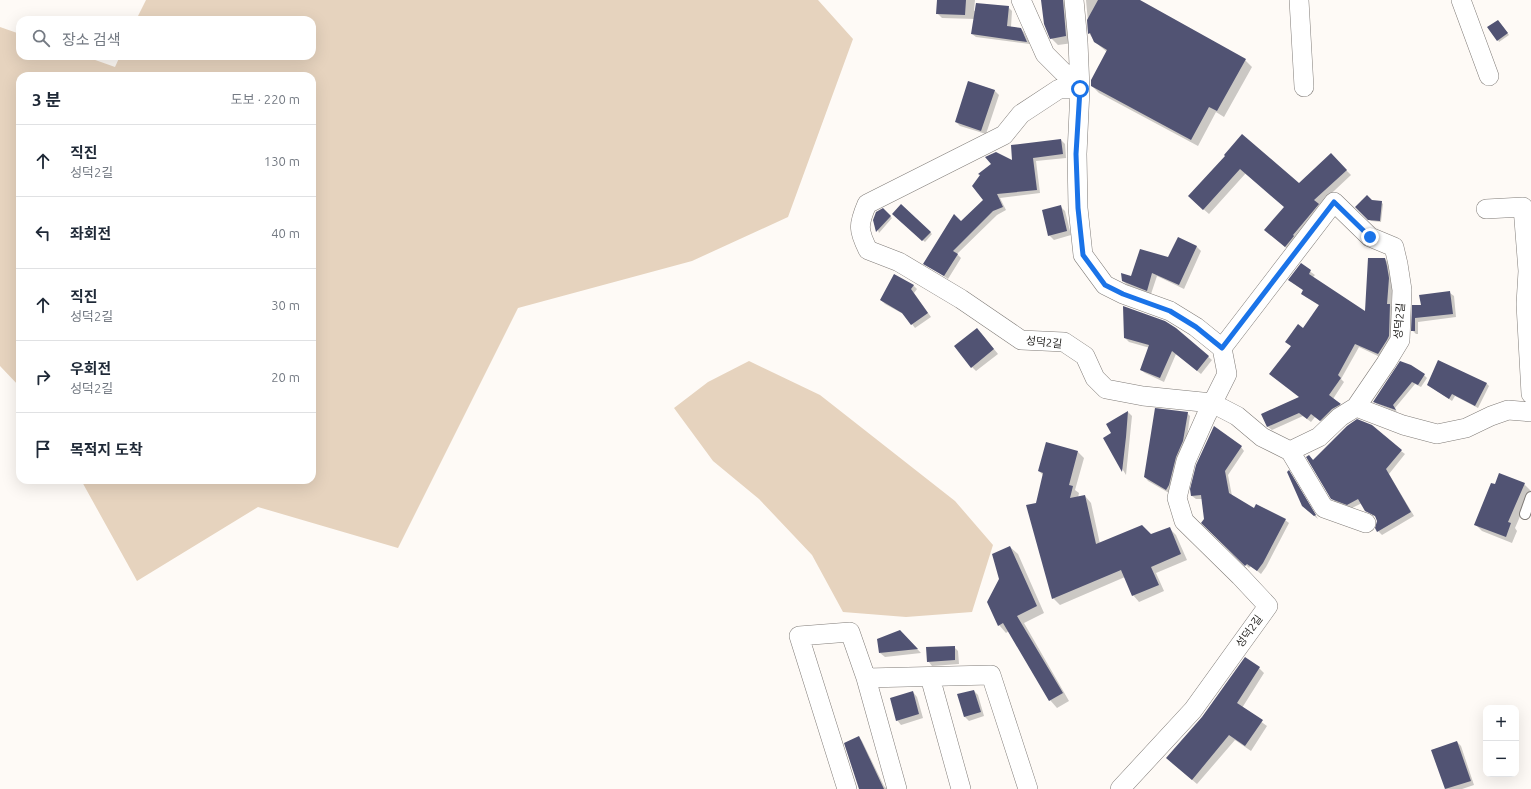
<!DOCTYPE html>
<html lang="ko">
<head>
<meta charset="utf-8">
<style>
  :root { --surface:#fff; --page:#f2f2f3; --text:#1f2937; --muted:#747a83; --line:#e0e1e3 }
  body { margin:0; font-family:Ubuntu,"Noto Sans KR",sans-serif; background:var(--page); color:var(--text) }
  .controls { position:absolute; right:12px; bottom:12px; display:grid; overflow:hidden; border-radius:8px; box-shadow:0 4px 16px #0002 }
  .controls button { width:36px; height:36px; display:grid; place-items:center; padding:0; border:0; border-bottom:1px solid var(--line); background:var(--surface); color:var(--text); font:20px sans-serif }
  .stop { position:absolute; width:12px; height:12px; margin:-9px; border:3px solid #1a73e8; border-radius:50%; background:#fff }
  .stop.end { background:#1a73e8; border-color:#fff; box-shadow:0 1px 4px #0008 }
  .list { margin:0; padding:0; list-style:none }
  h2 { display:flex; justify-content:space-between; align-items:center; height:52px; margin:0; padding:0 16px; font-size:17px }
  h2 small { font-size:13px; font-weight:400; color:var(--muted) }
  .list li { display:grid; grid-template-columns:26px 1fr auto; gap:12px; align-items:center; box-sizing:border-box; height:72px; padding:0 16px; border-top:1px solid var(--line) }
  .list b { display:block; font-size:15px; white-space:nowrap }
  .list p { margin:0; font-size:13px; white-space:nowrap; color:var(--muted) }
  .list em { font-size:13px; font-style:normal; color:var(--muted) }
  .icon { flex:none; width:22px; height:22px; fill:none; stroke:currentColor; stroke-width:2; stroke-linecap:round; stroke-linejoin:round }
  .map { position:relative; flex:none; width:1531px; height:789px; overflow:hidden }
  .search { position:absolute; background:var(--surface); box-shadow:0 4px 16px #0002; left:16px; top:16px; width:300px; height:44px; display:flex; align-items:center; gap:10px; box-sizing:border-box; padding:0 14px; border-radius:12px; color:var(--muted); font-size:15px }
  .panel { position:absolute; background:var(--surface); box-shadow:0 4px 16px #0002; left:16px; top:72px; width:300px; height:412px; border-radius:12px }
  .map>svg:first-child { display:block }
  .green { fill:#e6d3be }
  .shadow { fill:#0003 }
  .building { fill:#515373 }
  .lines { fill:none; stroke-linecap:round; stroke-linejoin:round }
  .service-casing { stroke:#807c78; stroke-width:12 }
  .minor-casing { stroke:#807c78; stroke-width:20 }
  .service { stroke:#fff; stroke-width:10 }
  .minor { stroke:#fff; stroke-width:19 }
  .route { stroke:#1a73e8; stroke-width:5 }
  .labels { text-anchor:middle; stroke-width:4; stroke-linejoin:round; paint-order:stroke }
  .street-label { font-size:11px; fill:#282725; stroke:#fff }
</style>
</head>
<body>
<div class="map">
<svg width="1531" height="789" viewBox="0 0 1531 789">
  <rect width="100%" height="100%" fill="#fefaf6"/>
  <path class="green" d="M 146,0 L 818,0 L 853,39 L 788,217 L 692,261 L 518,308 L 398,548 L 258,507 L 137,581 L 81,480 L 312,480 L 312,76 L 20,76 L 20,387 L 0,366 L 0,27 L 20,34 L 20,56 L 84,56 L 115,67 L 120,56 L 312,56 L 312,20 L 136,20 Z
    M 749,361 L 820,395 L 955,501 L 993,545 L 972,612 L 906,617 L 843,612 L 812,555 L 759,499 L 713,461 L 674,408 L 708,382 Z"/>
  <path class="shadow" d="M 938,0 L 975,0 L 974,11 L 1008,7 L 1012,11 L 1011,27 L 1021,29 L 1024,32 L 1030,44 L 976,37 L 972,34 L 975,19 L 942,18 L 938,14 Z
    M 1042,0 L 1072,0 L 1073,43 L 1058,45 L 1051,38 Z
    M 1086,0 L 1138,0 L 1245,60 L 1252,67 L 1224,117 L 1216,112 L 1198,146 L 1099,93 L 1092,86 L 1107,52 L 1095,42 L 1089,33 Z
    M 1500,23 L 1509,35 L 1499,42 L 1498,40 Z
    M 994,90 L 999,95 L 986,134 L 960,126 L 956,122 Z
    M 1061,140 L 1065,144 L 1066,158 L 1036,161 L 1040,193 L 1000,198 L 1006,210 L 997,215 L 957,254 L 961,258 L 948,279 L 924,263 L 961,223 L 985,200 L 1013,161 Z
    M 1331,155 L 1351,175 L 1319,205 L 1323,210 L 1291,252 L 1271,235 L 1285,207 L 1246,173 L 1209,214 L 1194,201 L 1226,156 L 1299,185 Z
    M 1372,201 L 1381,202 L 1383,204 L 1381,222 L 1371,221 L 1357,207 Z
    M 901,205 L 932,234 L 925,242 L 893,214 Z
    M 1060,206 L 1065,211 L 1071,235 L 1054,240 L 1049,235 Z
    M 883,210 L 892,218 L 879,233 L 874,220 Z
    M 1178,239 L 1197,247 L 1201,251 L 1184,289 L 1157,276 L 1151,294 L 1127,285 L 1123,281 L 1132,278 L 1169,259 Z
    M 1385,259 L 1389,263 L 1393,282 L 1391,306 L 1394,309 L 1393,340 L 1382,358 L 1359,347 L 1341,379 L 1344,382 L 1333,399 L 1344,408 L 1325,424 L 1315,417 L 1311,422 L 1303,416 L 1272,430 L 1268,427 L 1262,414 L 1300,397 L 1292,347 L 1286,342 L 1304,329 L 1320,306 L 1306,297 L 1302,293 L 1304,291 L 1289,280 L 1301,265 L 1315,275 L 1312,278 L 1366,313 Z
    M 913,285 L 917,289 L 914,293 L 931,317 L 915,328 L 905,315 L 885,304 L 881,300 Z
    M 1450,293 L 1454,296 L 1456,317 L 1418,322 L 1418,334 L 1416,334 L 1412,330 L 1413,306 L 1422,306 Z
    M 1176,329 L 1212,360 L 1201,374 L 1176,354 L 1164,382 L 1145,373 L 1141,370 L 1150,348 L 1129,342 L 1125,338 Z
    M 981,333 L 998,354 L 976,371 L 972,367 Z
    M 1439,361 L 1487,384 L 1489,386 L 1478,408 L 1455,396 L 1452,401 L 1428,385 Z
    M 1424,375 L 1427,378 L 1421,387 L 1415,384 L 1395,408 L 1397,412 L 1377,404 L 1374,402 Z
    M 1128,412 L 1132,416 L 1126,475 L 1104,439 L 1113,434 L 1107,425 Z
    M 1187,413 L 1190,416 L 1186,444 L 1169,493 L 1148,481 L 1145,477 Z
    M 1241,447 L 1244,451 L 1228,475 L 1232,496 L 1254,509 L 1285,520 L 1289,523 L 1266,567 L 1261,574 L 1251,566 L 1249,568 L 1203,522 L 1205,519 L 1202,499 L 1196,499 L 1192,496 L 1191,490 Z
    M 1401,451 L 1405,454 L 1389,474 L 1414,516 L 1382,535 L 1378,531 L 1377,518 L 1366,510 L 1362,503 L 1352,508 L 1336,503 L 1332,498 L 1309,456 L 1314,461 Z
    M 1078,452 L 1084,458 L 1075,490 L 1079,493 L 1078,498 L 1085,496 L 1091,503 L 1100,544 L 1151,535 L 1170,529 L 1176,535 L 1187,560 L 1156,573 L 1164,591 L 1139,602 L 1133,595 L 1125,577 L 1060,605 L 1053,598 L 1027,506 L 1036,504 L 1044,476 L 1039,471 Z
    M 1289,472 L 1292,475 L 1318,519 L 1307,510 Z
    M 1524,484 L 1531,491 L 1515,528 L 1517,531 L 1512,543 L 1482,531 L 1475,524 Z
    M 1010,547 L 1018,554 L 1044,613 L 1024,623 L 1069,701 L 1057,708 L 1050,700 L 1009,631 L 1006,633 L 999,625 L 1000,579 Z
    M 904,635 L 921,653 L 885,657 L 880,653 Z
    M 954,647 L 958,651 L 959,664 L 932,666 L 928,661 Z
    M 1259,668 L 1264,673 L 1242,708 L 1267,726 L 1251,751 L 1235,740 L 1197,784 L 1172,763 Z
    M 974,691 L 978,695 L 984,716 L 969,721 L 965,717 L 959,695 Z
    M 913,692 L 917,697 L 923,718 L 901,725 L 897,720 Z
    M 859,737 L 862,741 L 884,786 L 887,789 L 860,789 Z
    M 1457,742 L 1461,746 L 1474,785 L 1462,789 L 1446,789 L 1432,750 Z"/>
  <path class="building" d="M 937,0 L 966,0 L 965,15 L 936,14 Z
    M 1041,0 L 1063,0 L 1066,36 L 1050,39 L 1044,24 Z
    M 1098,0 L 1140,0 L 1246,59 L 1217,111 L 1209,107 L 1191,140 L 1091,86 L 1091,80 L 1107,50 L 1094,42 L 1090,33 L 1088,34 L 1087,20 Z
    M 976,3 L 1009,6 L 1007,26 L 1021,28 L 1027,42 L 971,34 Z
    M 1498,20 L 1508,33 L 1497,41 L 1487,27 Z
    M 968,81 L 995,90 L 981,131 L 955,122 Z
    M 1242,134 L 1299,183 L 1331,153 L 1347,170 L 1314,200 L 1319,204 L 1293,235 L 1294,236 L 1285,247 L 1264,230 L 1284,207 L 1240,169 L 1203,210 L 1188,196 L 1225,156 L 1224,155 Z
    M 1061,139 L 1063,154 L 1033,158 L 1037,190 L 997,194 L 1003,207 L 993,211 L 953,251 L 958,254 L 944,276 L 923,264 L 954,214 L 961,221 L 983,200 L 972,186 L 980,175 L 978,174 L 991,164 L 985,157 L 996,152 L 1012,160 L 1011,145 Z
    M 1367,195 L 1372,200 L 1382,201 L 1380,221 L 1368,220 L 1355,207 Z
    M 901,204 L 931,232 L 922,241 L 892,214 Z
    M 1061,205 L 1067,231 L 1048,236 L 1042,210 Z
    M 883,208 L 891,216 L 876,232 L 873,220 L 876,212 Z
    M 1178,237 L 1197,246 L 1179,285 L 1152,273 L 1147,291 L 1122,281 L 1121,273 L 1131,276 L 1140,249 L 1168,257 Z
    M 1368,258 L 1385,258 L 1387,266 L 1389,278 L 1387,304 L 1390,304 L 1389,336 L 1387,340 L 1378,354 L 1355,344 L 1338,375 L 1341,378 L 1329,395 L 1341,404 L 1332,409 L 1320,421 L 1311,414 L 1307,419 L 1299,413 L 1267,427 L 1261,414 L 1299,397 L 1269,374 L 1291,346 L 1285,342 L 1298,324 L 1303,328 L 1319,305 L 1301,294 L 1303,290 L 1288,280 L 1301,263 L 1311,270 L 1309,274 L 1365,311 Z
    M 894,274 L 914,285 L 911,289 L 928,313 L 911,325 L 902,313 L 880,300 Z
    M 1450,291 L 1453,314 L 1415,318 L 1415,331 L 1411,331 L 1412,305 L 1421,305 L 1419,295 Z
    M 1123,306 L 1165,321 L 1176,328 L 1209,356 L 1197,371 L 1172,351 L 1160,378 L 1140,370 L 1149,345 L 1124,338 Z
    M 977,328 L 994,349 L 971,368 L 954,346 Z
    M 1438,360 L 1487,383 L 1475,406 L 1452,394 L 1449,399 L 1427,385 Z
    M 1400,361 L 1411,365 L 1425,374 L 1418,385 L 1412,382 L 1393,405 L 1396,410 L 1373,402 Z
    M 1155,408 L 1188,412 L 1183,441 L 1176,457 L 1169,485 L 1166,490 L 1144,477 Z
    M 1128,411 L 1126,437 L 1122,472 L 1103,438 L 1111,433 L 1106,424 Z
    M 1357,419 L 1372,425 L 1402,450 L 1386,469 L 1411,512 L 1377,532 L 1375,528 L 1377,521 L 1375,516 L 1365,511 L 1358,499 L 1347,505 L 1331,499 L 1306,457 L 1309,455 L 1313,460 L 1347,426 Z
    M 1214,426 L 1242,446 L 1225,471 L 1229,493 L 1254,508 L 1256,504 L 1286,519 L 1263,563 L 1257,571 L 1247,564 L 1245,566 L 1201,523 L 1204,519 L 1201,495 L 1191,496 L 1190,489 L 1196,465 Z
    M 1046,442 L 1078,451 L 1069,485 L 1073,486 L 1070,498 L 1085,495 L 1096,544 L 1142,525 L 1151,534 L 1170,527 L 1181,554 L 1151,567 L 1159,585 L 1132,596 L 1121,570 L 1052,599 L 1026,505 L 1036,503 L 1043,473 L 1038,471 Z
    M 1289,470 L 1316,515 L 1314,516 L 1302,506 L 1287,472 Z
    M 1499,473 L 1525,483 L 1508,522 L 1511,523 L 1506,537 L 1474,525 L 1491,483 L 1495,484 Z
    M 1010,546 L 1037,606 L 1017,616 L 1063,693 L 1049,701 L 1003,623 L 998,626 L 987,602 L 999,579 L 992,554 Z
    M 900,630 L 918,649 L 879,653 L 877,639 Z
    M 955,646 L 955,660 L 927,662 L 926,647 Z
    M 1245,657 L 1260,667 L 1237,703 L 1263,720 L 1245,746 L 1229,735 L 1192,780 L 1166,758 L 1202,717 Z
    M 974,690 L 981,712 L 964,717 L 957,694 Z
    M 913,691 L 919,714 L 896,721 L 890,698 Z
    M 859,736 L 884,789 L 859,789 L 844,743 Z
    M 1457,741 L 1471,781 L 1445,789 L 1431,750 Z"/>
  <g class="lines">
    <defs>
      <path id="service" d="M 1525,514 L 1531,497"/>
      <path id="minor" d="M 1021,0 L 1045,54 L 1080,89
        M 1074,0 L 1078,42 L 1080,89 L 1077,154 L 1078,208 L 1083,255 L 1105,285 L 1123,294 L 1170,311 L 1196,327 L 1222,348 L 1227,374 L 1206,416 L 1186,461 L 1177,498 L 1184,521 L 1240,576 L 1268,606 L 1193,710 L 1120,789
        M 1299,0 L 1304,87
        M 1461,0 L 1489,76
        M 1080,89 L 1059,89 L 1021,114 L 1004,135 L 867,204 C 858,225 858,230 868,250 L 899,262 L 961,299 L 1021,340 L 1064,342 L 1085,356 L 1095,378 L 1106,389 L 1143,396 L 1212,403 L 1237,416 L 1262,437 L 1290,451 L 1319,437 L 1340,417 L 1356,407 L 1386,363 L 1400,340 L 1402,290 L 1398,264 L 1394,247 L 1370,237 L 1334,202 L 1222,348
        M 1486,209 L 1523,207 L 1528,271 L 1526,304 L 1531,394
        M 1356,407 L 1403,425 L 1437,434 L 1466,428 L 1491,416 L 1508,410 L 1531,412
        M 1290,451 L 1324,508 L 1366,523
        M 930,677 L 961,789
        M 866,678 L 897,789
        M 847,789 L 799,636 L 850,632 L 866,678 L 991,675 L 1028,789"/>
    </defs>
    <use href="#service" class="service-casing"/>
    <use href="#minor" class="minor-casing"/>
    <use href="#service" class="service"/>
    <use href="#minor" class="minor"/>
  </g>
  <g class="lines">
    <path class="route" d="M 1080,89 L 1076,154 L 1078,208 L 1083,255 L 1105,285 L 1123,294 L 1170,311 L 1196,327 L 1222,348 L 1334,202 L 1370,237"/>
  </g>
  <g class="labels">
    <g class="street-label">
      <text transform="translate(1399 321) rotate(-85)" y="4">성덕2길</text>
      <text transform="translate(1044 342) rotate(6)" y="4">성덕2길</text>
      <text transform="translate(1249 631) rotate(-54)" y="4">성덕2길</text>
    </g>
  </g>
</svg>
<div class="controls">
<button>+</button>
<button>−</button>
</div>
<div class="stop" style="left:1080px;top:89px"></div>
<div class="stop end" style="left:1370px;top:237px"></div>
<div class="search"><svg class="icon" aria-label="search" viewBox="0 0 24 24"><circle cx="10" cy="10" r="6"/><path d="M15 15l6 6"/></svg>장소 검색</div>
<section class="panel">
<h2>3 분<small>도보 · 220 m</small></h2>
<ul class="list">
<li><svg class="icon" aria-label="ahead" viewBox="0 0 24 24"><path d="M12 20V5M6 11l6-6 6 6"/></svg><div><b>직진</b><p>성덕2길</p></div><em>130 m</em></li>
<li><svg class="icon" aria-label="left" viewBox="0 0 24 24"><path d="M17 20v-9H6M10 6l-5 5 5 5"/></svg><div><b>좌회전</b></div><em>40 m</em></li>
<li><svg class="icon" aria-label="ahead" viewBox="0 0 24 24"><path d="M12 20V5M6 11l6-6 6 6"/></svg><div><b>직진</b><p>성덕2길</p></div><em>30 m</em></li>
<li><svg class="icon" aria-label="right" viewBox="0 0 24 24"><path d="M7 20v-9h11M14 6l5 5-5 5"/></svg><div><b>우회전</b><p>성덕2길</p></div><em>20 m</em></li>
<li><svg class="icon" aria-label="arrive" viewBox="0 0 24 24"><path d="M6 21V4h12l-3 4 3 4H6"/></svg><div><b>목적지 도착</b></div></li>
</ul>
</section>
</div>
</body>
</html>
